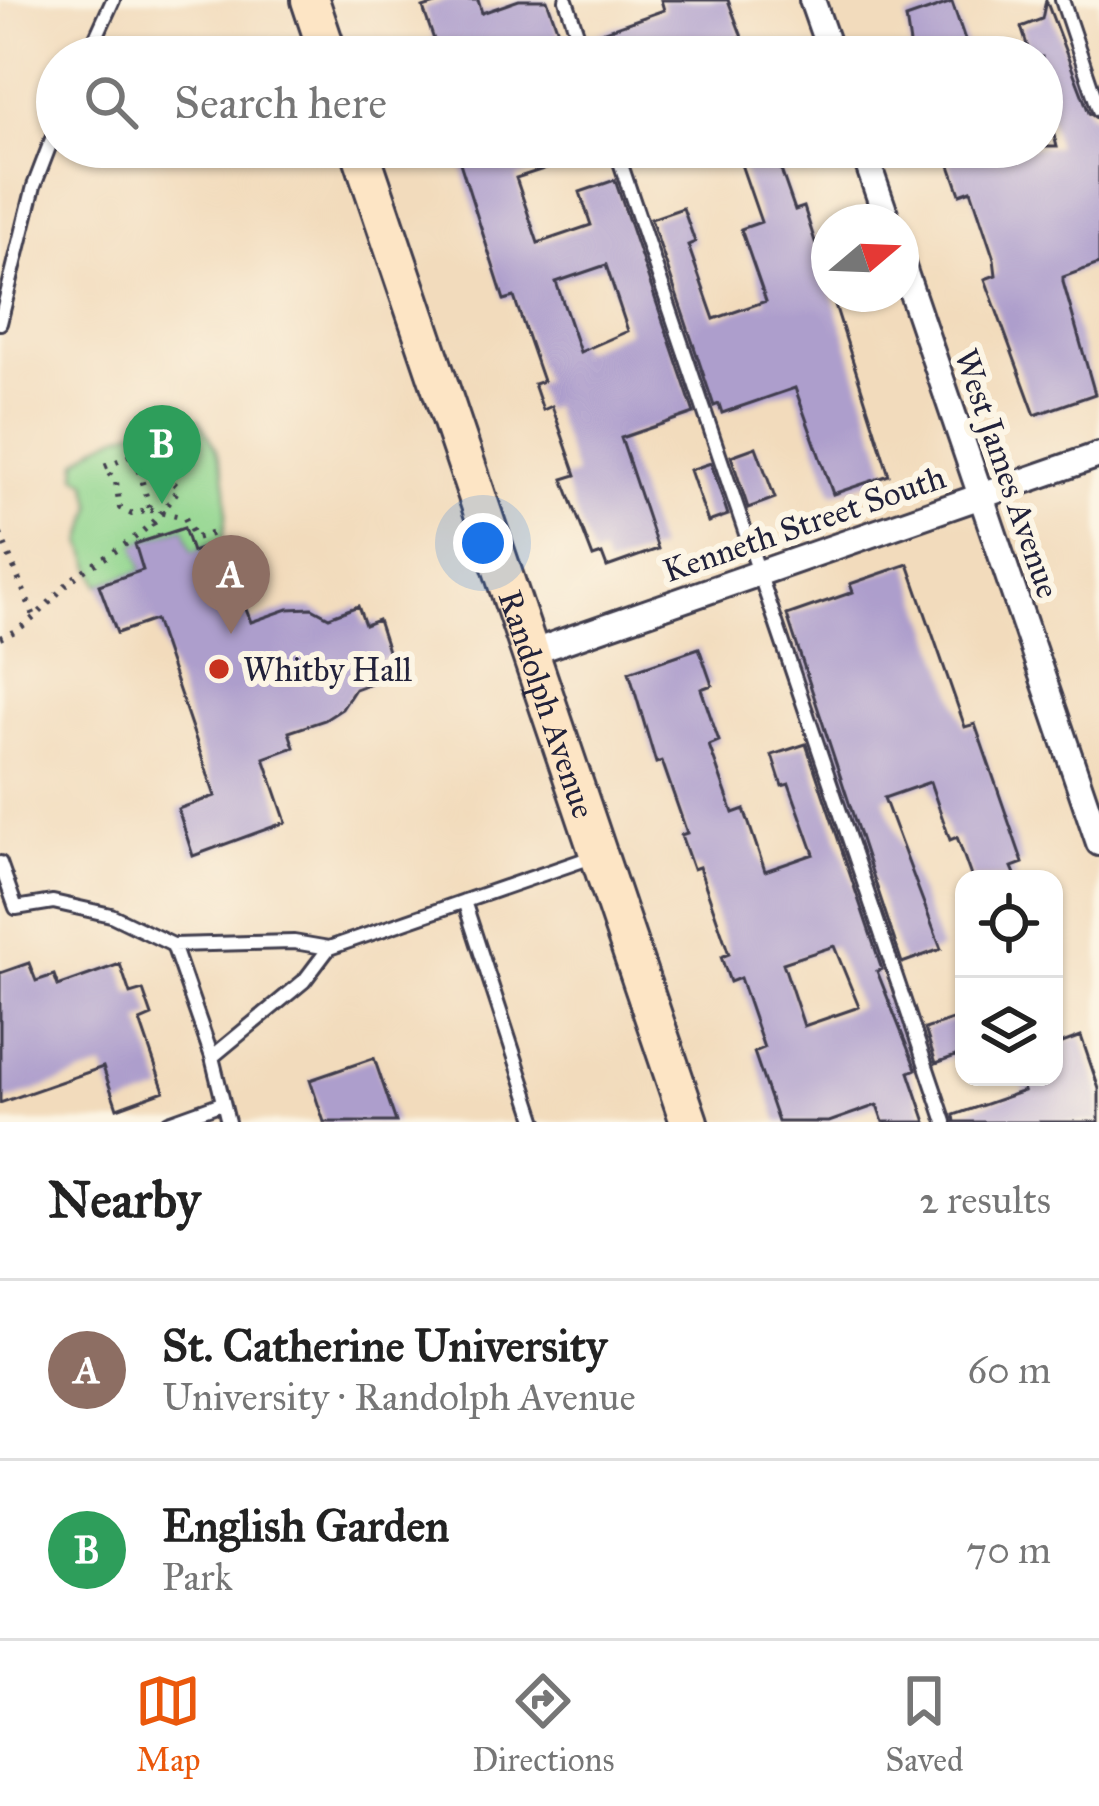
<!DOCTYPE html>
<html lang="en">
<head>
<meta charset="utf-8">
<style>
  :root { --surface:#fff; --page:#f6f6f6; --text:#222; --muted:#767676; --line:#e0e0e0; --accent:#ea580c }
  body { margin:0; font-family:"IM FELL Great Primer",serif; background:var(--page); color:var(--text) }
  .controls { position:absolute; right:36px; bottom:36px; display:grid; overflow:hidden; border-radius:24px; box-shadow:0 3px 9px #0004 }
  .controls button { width:108px; height:108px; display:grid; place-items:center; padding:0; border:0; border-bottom:3px solid var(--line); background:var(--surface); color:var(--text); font:60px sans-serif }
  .compass { position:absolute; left:811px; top:204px; width:108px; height:108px; border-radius:50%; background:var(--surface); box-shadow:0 3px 9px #0004; rotate:71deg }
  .you { position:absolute; left:483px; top:543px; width:42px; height:42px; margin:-30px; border:9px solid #fff; border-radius:50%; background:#1a73e8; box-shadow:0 0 0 18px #1a73e833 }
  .badge { display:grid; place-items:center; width:78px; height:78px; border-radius:50%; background:var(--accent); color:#fff; font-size:39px; font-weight:700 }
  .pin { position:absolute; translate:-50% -99px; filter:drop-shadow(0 3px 6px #0008) }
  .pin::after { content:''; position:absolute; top:63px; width:42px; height:36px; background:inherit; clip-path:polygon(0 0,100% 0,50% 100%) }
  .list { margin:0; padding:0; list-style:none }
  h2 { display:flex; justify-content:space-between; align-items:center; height:156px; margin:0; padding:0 48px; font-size:51px }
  h2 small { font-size:39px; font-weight:400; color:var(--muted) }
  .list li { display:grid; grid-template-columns:78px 1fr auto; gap:36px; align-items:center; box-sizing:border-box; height:180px; padding:0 48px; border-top:3px solid var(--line) }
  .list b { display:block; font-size:45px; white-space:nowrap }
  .list p { margin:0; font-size:39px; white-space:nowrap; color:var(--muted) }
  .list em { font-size:39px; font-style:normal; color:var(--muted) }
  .icon { flex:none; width:66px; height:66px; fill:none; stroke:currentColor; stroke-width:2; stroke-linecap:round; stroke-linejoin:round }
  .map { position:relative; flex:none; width:1099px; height:1122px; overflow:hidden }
  .search { position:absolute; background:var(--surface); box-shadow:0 3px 9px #0004; left:36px; right:36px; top:36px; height:132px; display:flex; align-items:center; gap:30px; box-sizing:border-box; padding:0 42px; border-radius:66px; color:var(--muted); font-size:45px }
  .sheet { height:516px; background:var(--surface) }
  nav { display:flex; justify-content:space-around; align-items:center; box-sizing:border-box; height:168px; border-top:3px solid var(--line); background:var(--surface); font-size:33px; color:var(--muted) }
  nav a { display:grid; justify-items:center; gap:6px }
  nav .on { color:var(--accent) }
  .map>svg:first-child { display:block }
  .green { fill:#92d68f; stroke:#5a7c65; stroke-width:3 }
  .building { fill:#ad9ecc; fill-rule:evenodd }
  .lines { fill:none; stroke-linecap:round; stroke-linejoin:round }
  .lane-casing { stroke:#413e4e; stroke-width:18 }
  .street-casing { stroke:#413e4e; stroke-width:30 }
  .secondary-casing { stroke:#413e4e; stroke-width:42 }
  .path { stroke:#413e4e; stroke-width:6; stroke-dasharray:3 9; stroke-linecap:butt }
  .lane { stroke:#fff; stroke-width:12 }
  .street { stroke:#fff; stroke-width:24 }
  .secondary { stroke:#fde5c5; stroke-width:36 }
  .poi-dot { fill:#c8321e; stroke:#fcf5e5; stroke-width:4.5 }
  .labels { text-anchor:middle; stroke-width:12; stroke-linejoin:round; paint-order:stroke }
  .street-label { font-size:33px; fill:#22223b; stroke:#fcf5e5 }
  .poi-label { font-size:33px; fill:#22223b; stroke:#fcf5e5; text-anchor:start }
</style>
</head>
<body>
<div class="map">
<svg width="1099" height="1122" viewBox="0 0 1099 1122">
  <rect width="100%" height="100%" fill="#fcf5e5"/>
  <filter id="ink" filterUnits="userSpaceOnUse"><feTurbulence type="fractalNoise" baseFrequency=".00833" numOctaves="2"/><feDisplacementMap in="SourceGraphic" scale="24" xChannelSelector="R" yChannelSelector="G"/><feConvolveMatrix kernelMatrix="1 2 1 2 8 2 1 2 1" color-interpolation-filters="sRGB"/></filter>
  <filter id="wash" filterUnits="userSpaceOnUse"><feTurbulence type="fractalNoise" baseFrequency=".004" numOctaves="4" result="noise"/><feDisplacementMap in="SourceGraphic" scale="48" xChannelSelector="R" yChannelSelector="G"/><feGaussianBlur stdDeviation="2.7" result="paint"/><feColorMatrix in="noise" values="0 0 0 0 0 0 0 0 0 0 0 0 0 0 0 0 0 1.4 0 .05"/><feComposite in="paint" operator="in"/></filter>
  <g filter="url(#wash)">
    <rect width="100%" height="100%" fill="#f2dbbc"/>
    <path class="green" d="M 198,419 C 226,455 232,495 223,538 L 192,552 L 184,528 L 136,544 L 143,570 L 99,585 L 83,543 L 93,506 L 87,482 L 77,476 L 78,461 C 109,432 156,421 198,419 Z"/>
    <g id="blocks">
      <path class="building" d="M 448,0 L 478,0 L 482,13 L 519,0 L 547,0 L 562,42 L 519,57 L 440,57 L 423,8 Z
        M 661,0 L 728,0 L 742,37 L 729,41 L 734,57 L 607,57 L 599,33 L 664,10 Z
        M 1046,0 L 1089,113 L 1099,120 L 1099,264 L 1063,277 L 1063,282 L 1095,394 L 1035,415 L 985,279 L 996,275 L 994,259 L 971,190 L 960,194 L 946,154 L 965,147 L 1057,147 L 1042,88 L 1042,57 L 1031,57 L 1021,27 L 1042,19 Z
        M 952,2 L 971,57 L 912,57 L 906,18 Z
        M 455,147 L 596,147 L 596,152 L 516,178 L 538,243 L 591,225 L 580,192 L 615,180 L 694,413 L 621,438 L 658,549 L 607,567 L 602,554 L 593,557 L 563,479 L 576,475 L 552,406 L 543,410 L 534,384 L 543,381 L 514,297 L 504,300 ZM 606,265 L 628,331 L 580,352 L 556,282 Z
        M 735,147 L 773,147 L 795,210 L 804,207 L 889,475 L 833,494 L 795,388 L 722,413 L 719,404 L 714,406 L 651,219 L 683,208 L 695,242 L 688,245 L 714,319 L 766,301 L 741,229 L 761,222 Z
        M 756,447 L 775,498 L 748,508 L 731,456 Z
        M 711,463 L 728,515 L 708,522 L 690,470 Z
        M 184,528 L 192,552 L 209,546 L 224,553 L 251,622 L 288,609 L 312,608 L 329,617 L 358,606 L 365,625 L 378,620 L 390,657 L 376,662 L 382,679 L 355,689 L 342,709 L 325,720 L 289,732 L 294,747 L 264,758 L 286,822 L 193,856 L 178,809 L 215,796 L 155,620 L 117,633 L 99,585 L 143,570 L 135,544 Z
        M 908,564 L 965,727 L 975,724 L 1023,863 L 1012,867 L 1017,879 L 972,879 L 957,837 L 950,840 L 930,782 L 884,798 L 941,949 L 902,963 L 787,615 L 853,592 L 850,584 Z
        M 699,648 L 712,685 L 701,689 L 719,741 L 709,745 L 733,813 L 744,809 L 765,871 L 814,854 L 789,784 L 782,786 L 772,755 L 806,744 L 882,969 L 877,971 L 916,1069 L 909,1072 L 926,1122 L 883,1122 L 877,1105 L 829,1122 L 778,1122 L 754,1052 L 764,1048 L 740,978 L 730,982 L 721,957 L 729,954 L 699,867 L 693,869 L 681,835 L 687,833 L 662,761 L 656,763 L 629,672 ZM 834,946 L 859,1007 L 804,1026 L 783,963 Z
        M 29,963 L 36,981 L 54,975 L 58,986 L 120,964 L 130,994 L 143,990 L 152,1016 L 140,1021 L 164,1091 L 117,1108 L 103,1067 L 0,1103 L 0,973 Z
        M 964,1016 L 964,1053 L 936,1063 L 925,1029 Z
        M 1081,1036 L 1099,1089 L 1099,1122 L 955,1122 L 954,1115 L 1024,1091 L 1020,1077 L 1054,1077 L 1054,1046 Z
        M 374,1058 L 396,1122 L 324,1122 L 310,1080 Z"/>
    </g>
  </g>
  <g filter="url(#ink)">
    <use href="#blocks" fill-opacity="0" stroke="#413e4e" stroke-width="3"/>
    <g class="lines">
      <defs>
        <path id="lane" d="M 566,0 L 585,57
          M 1062,0 L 1099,110
          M 87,57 L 113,0
          M 615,147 L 945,1122
          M 0,323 L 34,186 L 57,126
          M 0,863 L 16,908 L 53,902 L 111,915 L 173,945 L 294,942 L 329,948 L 592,857
          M 464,901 L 536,1122
          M 173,945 L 212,1057 L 228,1122
          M 212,1057 L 304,981 L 329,948
          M 169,1122 L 222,1103"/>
        <path id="street" d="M 812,0 L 832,57
          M 862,147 L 888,222
          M 901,261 L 1099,843
          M 530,653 L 1099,455"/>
        <g id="secondary">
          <path d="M 310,0 L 329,57"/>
          <path id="s1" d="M 359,147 L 689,1122"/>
        </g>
      </defs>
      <use href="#lane" class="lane-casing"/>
      <use href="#street" class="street-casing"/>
      <use href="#secondary" class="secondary-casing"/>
      <path class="path" d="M 151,462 L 157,449 L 184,434
        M 150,510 L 185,518 L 195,538 L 218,532
        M 153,523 L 160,537
        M 0,534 L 36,621
        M 0,638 C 46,619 52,590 88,568 C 128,543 153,530 179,488 L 140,452 L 104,467 L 116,482 L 120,508 L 132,514 L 150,510 L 134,454"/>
      <use href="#lane" class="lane"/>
      <use href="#street" class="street"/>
      <use href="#secondary" class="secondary"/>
    </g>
  </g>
  <circle class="poi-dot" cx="219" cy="669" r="12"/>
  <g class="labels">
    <g class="street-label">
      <text transform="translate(1008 473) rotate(71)" y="12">West James Avenue</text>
      <text transform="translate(804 523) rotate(-19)" y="12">Kenneth Street South</text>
      <text dy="12" stroke="none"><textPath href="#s1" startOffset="588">Randolph Avenue</textPath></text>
    </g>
    <g class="poi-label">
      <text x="243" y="681">Whitby Hall</text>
    </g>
  </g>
</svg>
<div class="controls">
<button><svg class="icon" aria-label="locate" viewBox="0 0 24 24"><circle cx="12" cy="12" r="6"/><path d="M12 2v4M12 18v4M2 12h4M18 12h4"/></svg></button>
<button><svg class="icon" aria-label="layers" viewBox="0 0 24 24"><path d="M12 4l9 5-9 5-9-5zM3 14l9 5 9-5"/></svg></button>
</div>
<svg class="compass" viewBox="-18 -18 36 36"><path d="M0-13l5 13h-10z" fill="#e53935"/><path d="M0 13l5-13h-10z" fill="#767676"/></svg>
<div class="you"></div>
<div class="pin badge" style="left:231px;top:634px;background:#8d6e63">A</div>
<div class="pin badge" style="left:162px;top:504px;background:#2e9e5b">B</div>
<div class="search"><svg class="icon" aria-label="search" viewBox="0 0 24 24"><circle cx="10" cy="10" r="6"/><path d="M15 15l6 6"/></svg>Search here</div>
</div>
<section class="sheet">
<h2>Nearby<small>2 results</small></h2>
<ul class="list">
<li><span class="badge" style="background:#8d6e63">A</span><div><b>St. Catherine University</b><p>University · Randolph Avenue</p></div><em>60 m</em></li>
<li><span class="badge" style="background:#2e9e5b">B</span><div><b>English Garden</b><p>Park</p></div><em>70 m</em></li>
</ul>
</section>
<nav>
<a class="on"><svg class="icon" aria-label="map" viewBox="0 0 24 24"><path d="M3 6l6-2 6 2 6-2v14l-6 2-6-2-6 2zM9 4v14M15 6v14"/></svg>Map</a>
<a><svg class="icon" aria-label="directions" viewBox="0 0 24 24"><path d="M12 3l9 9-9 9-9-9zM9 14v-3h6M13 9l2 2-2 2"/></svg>Directions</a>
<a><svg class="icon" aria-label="saved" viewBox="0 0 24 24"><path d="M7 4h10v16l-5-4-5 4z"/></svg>Saved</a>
</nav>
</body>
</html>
